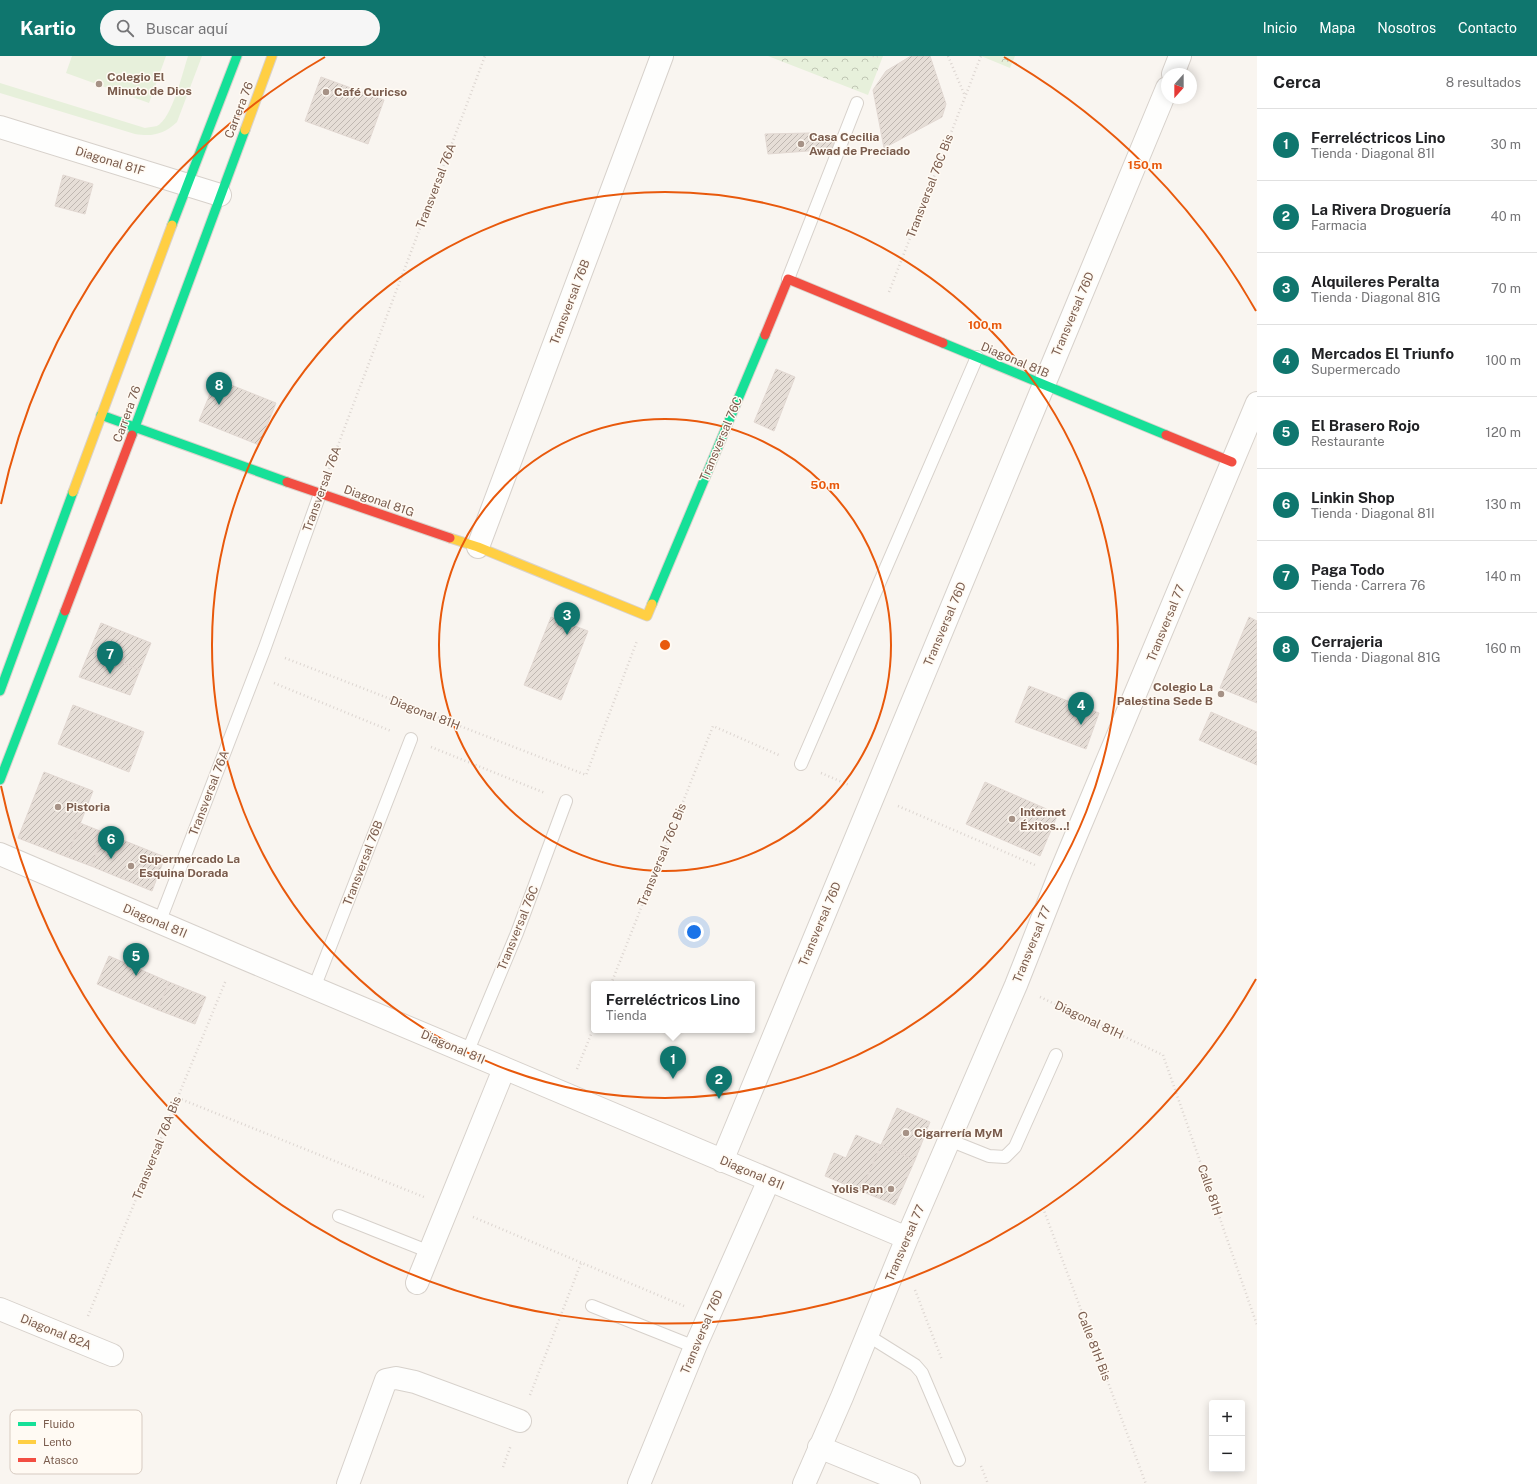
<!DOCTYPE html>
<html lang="es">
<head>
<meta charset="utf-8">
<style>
  :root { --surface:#fff; --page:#f6f6f6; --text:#202124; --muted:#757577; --line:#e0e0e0; --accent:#0f766e }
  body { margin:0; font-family:"Public Sans",sans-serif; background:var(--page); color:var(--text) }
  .controls { position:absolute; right:12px; bottom:12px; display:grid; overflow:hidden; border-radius:4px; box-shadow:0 2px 10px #0003 }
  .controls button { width:36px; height:36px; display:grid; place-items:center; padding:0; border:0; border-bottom:1px solid var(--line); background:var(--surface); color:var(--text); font:20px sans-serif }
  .compass { position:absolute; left:1161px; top:12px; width:36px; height:36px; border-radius:50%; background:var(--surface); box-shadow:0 2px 10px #0003; rotate:201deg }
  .you { position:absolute; left:694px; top:876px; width:14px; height:14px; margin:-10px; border:3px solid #fff; border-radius:50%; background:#1a73e8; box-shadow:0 0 0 6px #1a73e833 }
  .badge { display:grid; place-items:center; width:26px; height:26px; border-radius:50%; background:var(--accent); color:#fff; font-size:13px; font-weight:700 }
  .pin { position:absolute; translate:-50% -33px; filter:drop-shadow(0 1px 2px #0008) }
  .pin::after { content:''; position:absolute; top:21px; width:14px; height:12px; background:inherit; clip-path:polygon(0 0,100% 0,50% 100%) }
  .popup { position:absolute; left:591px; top:925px; width:164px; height:52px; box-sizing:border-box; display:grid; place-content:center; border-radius:4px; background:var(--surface); filter:drop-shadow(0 1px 3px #0005); font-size:13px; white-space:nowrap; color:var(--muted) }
  .popup b { font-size:15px; color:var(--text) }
  .popup::after { content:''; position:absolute; left:50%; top:100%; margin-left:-8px; border:8px solid transparent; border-top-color:var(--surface) }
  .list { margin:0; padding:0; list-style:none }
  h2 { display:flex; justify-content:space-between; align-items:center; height:52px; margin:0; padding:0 16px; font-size:17px }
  h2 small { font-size:13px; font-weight:400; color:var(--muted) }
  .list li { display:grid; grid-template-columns:26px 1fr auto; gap:12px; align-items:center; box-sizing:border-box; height:72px; padding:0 16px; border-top:1px solid var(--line) }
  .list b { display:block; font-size:15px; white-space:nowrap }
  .list p { margin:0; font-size:13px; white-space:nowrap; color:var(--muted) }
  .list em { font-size:13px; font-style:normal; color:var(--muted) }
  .icon { flex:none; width:22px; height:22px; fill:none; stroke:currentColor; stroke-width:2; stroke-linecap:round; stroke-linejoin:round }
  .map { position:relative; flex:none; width:1257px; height:1428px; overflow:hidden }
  header { display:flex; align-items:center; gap:24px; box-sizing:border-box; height:56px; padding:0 20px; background:var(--accent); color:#fff }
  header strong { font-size:19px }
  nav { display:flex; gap:22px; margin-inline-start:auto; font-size:14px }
  .search { width:280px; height:36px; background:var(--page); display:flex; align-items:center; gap:10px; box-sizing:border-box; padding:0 14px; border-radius:22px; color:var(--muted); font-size:15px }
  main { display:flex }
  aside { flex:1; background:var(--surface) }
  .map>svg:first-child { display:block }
  .grass { fill:#e7f0db }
  .forest { fill:url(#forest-crowns) }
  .building { fill:url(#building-hatch); stroke:#e2d8d2 }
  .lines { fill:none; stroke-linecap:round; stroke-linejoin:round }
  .lane-casing { stroke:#d7d1cb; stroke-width:14 }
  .street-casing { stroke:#d7d1cb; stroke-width:24 }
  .fast-casing { stroke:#d9d2cb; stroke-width:11 }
  .slow-casing { stroke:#d9d2cb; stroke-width:11 }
  .jam-casing { stroke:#d9d2cb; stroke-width:11 }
  .path { stroke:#dcd5d0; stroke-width:2.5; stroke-dasharray:1 3; stroke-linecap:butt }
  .lane { stroke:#fefefd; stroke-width:12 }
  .street { stroke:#fefefd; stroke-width:22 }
  .fast { stroke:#16e098; stroke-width:9 }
  .slow { stroke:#ffcf43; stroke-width:9 }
  .jam { stroke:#f24e42; stroke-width:9 }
  .ring { fill:none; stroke:#e8590c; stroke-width:2 }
  .poi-dot { fill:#a69286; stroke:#fffaf3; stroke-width:1.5 }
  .labels { text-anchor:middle; stroke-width:3; stroke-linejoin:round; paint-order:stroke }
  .poi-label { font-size:12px; font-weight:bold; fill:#7a5c4d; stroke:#fffaf3; text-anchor:start }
  .street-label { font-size:12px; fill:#7a5c4d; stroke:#fffaf3 }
  .key { fill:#fffaf3; stroke:#d7cbc1; stroke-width:1 }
  .key-label { font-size:11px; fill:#7a5c4d }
  .centre { fill:#e8590c; stroke:#fffaf3; stroke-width:2 }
  .ring-label { font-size:12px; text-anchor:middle; font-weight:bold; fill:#e8590c; stroke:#fffaf3; stroke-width:3; stroke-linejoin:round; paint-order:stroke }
</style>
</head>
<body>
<header>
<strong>Kartio</strong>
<div class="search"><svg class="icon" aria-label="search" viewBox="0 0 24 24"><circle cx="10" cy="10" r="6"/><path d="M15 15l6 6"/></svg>Buscar aquí</div>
<nav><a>Inicio</a><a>Mapa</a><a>Nosotros</a><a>Contacto</a></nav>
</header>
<main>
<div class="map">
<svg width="1257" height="1428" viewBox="0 0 1257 1428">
  <defs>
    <pattern id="forest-crowns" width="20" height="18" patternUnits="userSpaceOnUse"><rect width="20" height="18" fill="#e7f0db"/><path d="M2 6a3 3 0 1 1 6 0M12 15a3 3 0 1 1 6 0" fill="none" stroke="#c0c6b4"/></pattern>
    <pattern id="building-hatch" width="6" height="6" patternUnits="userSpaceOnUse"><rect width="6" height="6" fill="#e6ded7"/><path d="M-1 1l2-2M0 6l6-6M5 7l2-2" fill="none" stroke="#bfb7b1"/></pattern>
  </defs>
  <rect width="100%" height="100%" fill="#f9f5f0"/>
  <path class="grass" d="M 72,0 L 166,0 L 149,47 L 66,17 Z
    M 188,0 L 202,0 L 177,66 C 164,78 153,81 135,78 L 0,37 L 0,27 L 145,72 C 148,71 154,71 157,70 C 172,63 183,15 188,0 Z"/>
  <path class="forest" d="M 768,0 L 883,0 L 868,39 Z
    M 981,0 L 1015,0 L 1010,12 Z"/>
  <path class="building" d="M 911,0 L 930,0 L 946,48 L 942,61 L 884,92 L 873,34 L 886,15 Z
    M 321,21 L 384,44 L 368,88 L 305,65 Z
    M 810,77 L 820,82 L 841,79 L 834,93 L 768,98 L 765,78 Z
    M 63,119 L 93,128 L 85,158 L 55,150 Z
    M 776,313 L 795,321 L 774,375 L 754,366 Z
    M 216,323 L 276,347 L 259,389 L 199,365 Z
    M 551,561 L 588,575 L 561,644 L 524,629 Z
    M 1249,561 L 1257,565 L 1257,647 L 1220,632 Z
    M 101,567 L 151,587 L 140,614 L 90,594 Z
    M 90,594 L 140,614 L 130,639 L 79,621 Z
    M 1029,630 L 1099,657 L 1086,693 L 1015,666 Z
    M 73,649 L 144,676 L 129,716 L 58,688 Z
    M 1211,656 L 1257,676 L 1257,709 L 1199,684 Z
    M 44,716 L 93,735 L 67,801 L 18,782 Z
    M 985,726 L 1058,758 L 1040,800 L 966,768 Z
    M 80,767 L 105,777 L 91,810 L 67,801 Z
    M 105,777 L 165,801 L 152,835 L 91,810 Z
    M 109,900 L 169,926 L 158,954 L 97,928 Z
    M 169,926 L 206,941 L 195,968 L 158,954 Z
    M 897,1052 L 930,1066 L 915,1104 L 881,1089 Z
    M 856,1079 L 881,1089 L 861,1135 L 825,1120 L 834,1097 L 846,1102 Z
    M 881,1089 L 915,1104 L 895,1149 L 861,1135 Z"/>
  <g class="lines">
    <defs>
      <path id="lane" d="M 788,223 L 857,47
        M 801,708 L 977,301
        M 159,867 L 264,594 L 320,438
        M 314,932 L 411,683
        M 467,997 L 517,877 L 566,745
        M 949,1084 L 989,1100 L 1005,1101 L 1015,1091 L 1056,999
        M 339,1160 L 430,1196
        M 592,1250 L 695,1291
        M 867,1279 L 915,1309 L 922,1317 L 959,1404"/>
      <path id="street" d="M 1173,18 L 1180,0
        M 0,71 L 220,139
        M 478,491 L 662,0
        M 0,798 L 236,899 L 907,1182
        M 722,1105 L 1167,32
        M 417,1227 L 504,1013
        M 0,1253 L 112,1299
        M 819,1391 L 909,1428
        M 348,1428 L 386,1324 L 396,1322 L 415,1326 L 520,1365
        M 639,1428 L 695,1291 L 769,1124
        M 804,1428 L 842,1341 L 907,1182 L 1016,929 L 1059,820 L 1257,347"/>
      <path id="fast" d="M 172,169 L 237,0
        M 943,287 L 1166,379
        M 101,359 L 287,426
        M 132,379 L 245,74
        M 652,548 L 765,279
        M 0,635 L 73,436
        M 0,724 L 65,555"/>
      <path id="slow" d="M 245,74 L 272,0
        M 73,436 L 172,169
        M 450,482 L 478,491 L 647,560 L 652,548"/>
      <path id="jam" d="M 765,279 L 788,223 L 943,287
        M 1166,379 L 1232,406
        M 287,426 L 450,482
        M 65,555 L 132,379"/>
    </defs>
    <use href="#lane" class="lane-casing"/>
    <use href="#street" class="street-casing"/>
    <use href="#fast" class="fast-casing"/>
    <use href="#slow" class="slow-casing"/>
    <use href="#jam" class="jam-casing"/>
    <path class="path" d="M 873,0 L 875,1 L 878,0
      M 948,0 L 965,40
      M 889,236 L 981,0
      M 329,413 L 485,0
      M 285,602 L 586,719 L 637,585
      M 274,627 L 391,675
      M 431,691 L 545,737
      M 821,717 L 849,729
      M 898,750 L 1035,809
      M 611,928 L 713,670 L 781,700
      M 1040,941 L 1163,999 L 1257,1269
      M 577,1013 L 594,971
      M 178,1042 L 424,1141
      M 1043,1152 L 1146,1428
      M 473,1161 L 684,1250
      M 915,1234 L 942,1304
      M 88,1260 L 226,924
      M 530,1339 L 581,1207
      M 981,1410 L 988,1428
      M 503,1411 L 511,1389"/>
    <use href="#lane" class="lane"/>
    <use href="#street" class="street"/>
    <use href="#fast" class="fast"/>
    <use href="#slow" class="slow"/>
    <use href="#jam" class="jam"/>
  </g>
  <g class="ring">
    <circle cx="665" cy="589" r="226"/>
    <circle cx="665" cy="589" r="453"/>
    <path d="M1256 923A679 679 0 0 1 1 730M1 448A679 679 0 0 1 325 1M1004 1A679 679 0 0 1 1256 255"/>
  </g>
  <g class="poi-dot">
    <circle cx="99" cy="28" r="4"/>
    <circle cx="326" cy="36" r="4"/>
    <circle cx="801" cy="88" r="4"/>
    <circle cx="1221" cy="638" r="4"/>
    <circle cx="58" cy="751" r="4"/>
    <circle cx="1012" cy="763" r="4"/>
    <circle cx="131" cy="810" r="4"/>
    <circle cx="906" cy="1077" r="4"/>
    <circle cx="891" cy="1133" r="4"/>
  </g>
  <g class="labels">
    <g class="poi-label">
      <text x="107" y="25">Colegio El<tspan x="107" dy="14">Minuto de Dios</tspan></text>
      <text x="334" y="40">Café Curicso</text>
      <text x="809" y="85">Casa Cecilia<tspan x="809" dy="14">Awad de Preciado</tspan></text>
      <text x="1213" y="635" text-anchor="end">Colegio La<tspan x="1213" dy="14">Palestina Sede B</tspan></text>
      <text x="66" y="755">Pistoria</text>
      <text x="1020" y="760">Internet<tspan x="1020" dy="14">Éxitos...!</tspan></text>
      <text x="139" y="807">Supermercado La<tspan x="139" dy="14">Esquina Dorada</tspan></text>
      <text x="914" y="1081">Cigarrería MyM</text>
      <text x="883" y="1137" text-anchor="end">Yolis Pan</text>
    </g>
    <g class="street-label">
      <text transform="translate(239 54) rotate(-69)" y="4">Carrera 76</text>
      <text transform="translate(110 105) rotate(17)" y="4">Diagonal 81F</text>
      <text transform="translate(436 130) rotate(-69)" y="4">Transversal 76A</text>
      <text transform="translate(930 130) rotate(-69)" y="4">Transversal 76C Bis</text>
      <text transform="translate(570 246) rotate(-69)" y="4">Transversal 76B</text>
      <text transform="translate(1073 258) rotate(-67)" y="4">Transversal 76D</text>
      <text transform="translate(1015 304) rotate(23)" y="4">Diagonal 81B</text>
      <text transform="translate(127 358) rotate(-70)" y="4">Carrera 76</text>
      <text transform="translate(721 383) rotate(-67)" y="4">Transversal 76C</text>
      <text transform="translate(322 433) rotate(-70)" y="4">Transversal 76A</text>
      <text transform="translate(379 445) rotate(19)" y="4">Diagonal 81G</text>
      <text transform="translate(1166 567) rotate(-68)" y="4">Transversal 77</text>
      <text transform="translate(945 568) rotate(-67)" y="4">Transversal 76D</text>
      <text transform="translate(425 657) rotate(21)" y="4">Diagonal 81H</text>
      <text transform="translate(209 737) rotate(-69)" y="4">Transversal 76A</text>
      <text transform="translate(662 799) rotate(-68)" y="4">Transversal 76C Bis</text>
      <text transform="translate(363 807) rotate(-69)" y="4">Transversal 76B</text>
      <text transform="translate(155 865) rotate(23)" y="4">Diagonal 81I</text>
      <text transform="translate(820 868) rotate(-67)" y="4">Transversal 76D</text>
      <text transform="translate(518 872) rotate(-68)" y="4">Transversal 76C</text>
      <text transform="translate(1032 888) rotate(-68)" y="4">Transversal 77</text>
      <text transform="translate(1089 964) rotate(25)" y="4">Diagonal 81H</text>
      <text transform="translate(453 991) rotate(23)" y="4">Diagonal 81I</text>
      <text transform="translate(157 1092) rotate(-68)" y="4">Transversal 76A Bis</text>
      <text transform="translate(752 1117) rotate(23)" y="4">Diagonal 81I</text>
      <text transform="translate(1210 1134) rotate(71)" y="4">Calle 81H</text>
      <text transform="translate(905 1187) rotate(-67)" y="4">Transversal 77</text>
      <text transform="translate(56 1276) rotate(22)" y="4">Diagonal 82A</text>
      <text transform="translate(702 1276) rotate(-67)" y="4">Transversal 76D</text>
      <text transform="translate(1094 1290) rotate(69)" y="4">Calle 81H Bis</text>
    </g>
  </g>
  <rect x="10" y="1354" width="132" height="64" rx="6" class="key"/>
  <rect x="18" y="1366" width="18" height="4" fill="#16e098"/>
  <rect x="18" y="1384" width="18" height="4" fill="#ffcf43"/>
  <rect x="18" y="1402" width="18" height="4" fill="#f24e42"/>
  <g class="key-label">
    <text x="43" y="1372">Fluido</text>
    <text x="43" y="1390">Lento</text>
    <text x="43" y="1408">Atasco</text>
  </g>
  <circle cx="665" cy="589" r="6" class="centre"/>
  <g class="ring-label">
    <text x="1145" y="113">150 m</text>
    <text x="985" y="273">100 m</text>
    <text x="825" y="433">50 m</text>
  </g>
</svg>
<div class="controls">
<button>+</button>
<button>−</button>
</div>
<svg class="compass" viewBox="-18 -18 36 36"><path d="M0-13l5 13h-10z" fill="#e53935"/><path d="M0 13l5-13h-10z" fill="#757577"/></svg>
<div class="you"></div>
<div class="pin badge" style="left:673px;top:1023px">1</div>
<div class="popup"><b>Ferreléctricos Lino</b>Tienda</div>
<div class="pin badge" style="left:719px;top:1043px">2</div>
<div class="pin badge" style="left:567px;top:579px">3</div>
<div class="pin badge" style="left:1081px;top:669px">4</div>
<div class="pin badge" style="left:136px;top:920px">5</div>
<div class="pin badge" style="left:111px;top:803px">6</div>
<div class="pin badge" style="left:110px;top:618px">7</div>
<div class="pin badge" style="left:219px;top:349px">8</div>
</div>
<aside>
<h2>Cerca<small>8 resultados</small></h2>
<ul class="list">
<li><span class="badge">1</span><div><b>Ferreléctricos Lino</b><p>Tienda · Diagonal 81I</p></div><em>30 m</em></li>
<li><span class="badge">2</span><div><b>La Rivera Droguería</b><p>Farmacia</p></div><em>40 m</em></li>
<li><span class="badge">3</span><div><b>Alquileres Peralta</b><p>Tienda · Diagonal 81G</p></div><em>70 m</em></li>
<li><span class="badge">4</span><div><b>Mercados El Triunfo</b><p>Supermercado</p></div><em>100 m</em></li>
<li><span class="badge">5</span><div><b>El Brasero Rojo</b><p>Restaurante</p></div><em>120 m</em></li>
<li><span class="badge">6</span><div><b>Linkin Shop</b><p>Tienda · Diagonal 81I</p></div><em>130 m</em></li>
<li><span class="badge">7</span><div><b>Paga Todo</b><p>Tienda · Carrera 76</p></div><em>140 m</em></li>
<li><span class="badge">8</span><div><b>Cerrajeria</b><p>Tienda · Diagonal 81G</p></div><em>160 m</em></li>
</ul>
</aside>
</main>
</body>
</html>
